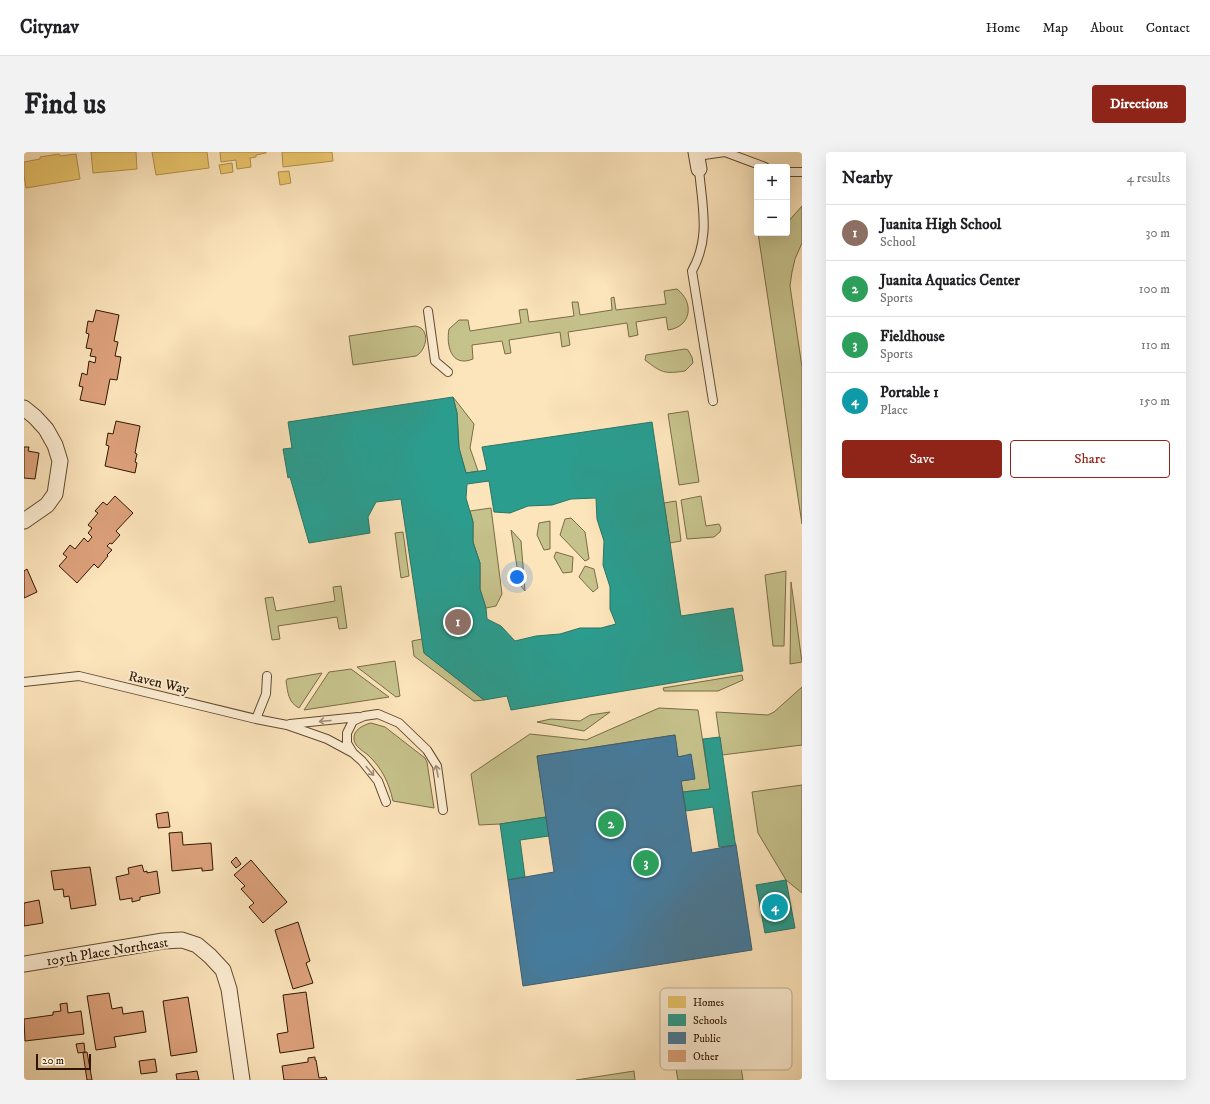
<!DOCTYPE html>
<html lang="en">
<head>
<meta charset="utf-8">
<style>
  :root { --surface:#fff; --page:#f2f2f2; --text:#202124; --muted:#757577; --line:#e0e0e0; --accent:#8f2418 }
  body { margin:0; font-family:"IM FELL DW Pica",serif; background:var(--page); color:var(--text) }
  .controls { position:absolute; right:12px; top:12px; display:grid; overflow:hidden; border-radius:4px; box-shadow:0 4px 16px #0002 }
  .controls button { width:36px; height:36px; display:grid; place-items:center; padding:0; border:0; border-bottom:1px solid var(--line); background:var(--surface); color:var(--text); font:20px sans-serif }
  .scale { position:absolute; left:12px; bottom:10px; width:55px; box-sizing:border-box; padding-left:4px; border:2px solid #2e1702; border-top:0; font-size:11px; line-height:14px; white-space:nowrap; color:#2e1702; -webkit-text-stroke:3px #fdedd3; paint-order:stroke }
  .you { position:absolute; left:493px; top:425px; width:14px; height:14px; margin:-10px; border:3px solid #fff; border-radius:50%; background:#1a73e8; box-shadow:0 0 0 6px #1a73e833 }
  .badge { display:grid; place-items:center; width:26px; height:26px; border-radius:50%; background:var(--accent); color:#fff; font-size:13px; font-weight:700 }
  .pin { position:absolute; translate:-50% -50%; border:2px solid #fff; box-shadow:0 1px 4px #0006 }
  .list { margin:0; padding:0; list-style:none }
  h2 { display:flex; justify-content:space-between; align-items:center; height:52px; margin:0; padding:0 16px; font-size:17px }
  h2 small { font-size:13px; font-weight:400; color:var(--muted) }
  .list li { display:grid; grid-template-columns:26px 1fr auto; gap:12px; align-items:center; box-sizing:border-box; height:56px; padding:0 16px; border-top:1px solid var(--line) }
  .list b { display:block; font-size:15px; white-space:nowrap }
  .list p { margin:0; font-size:13px; white-space:nowrap; color:var(--muted) }
  .list em { font-size:13px; font-style:normal; color:var(--muted) }
  .actions { display:flex; gap:8px; padding:12px 16px }
  .actions a { flex:1; padding:9px 0; border:1px solid var(--accent); border-radius:4px; text-align:center; font-size:14px; color:var(--accent) }
  .actions .main { background:var(--accent); color:#fff }
  .map { position:relative; flex:none; width:778px; height:928px; overflow:hidden; border-radius:4px }
  header { display:flex; align-items:center; gap:24px; box-sizing:border-box; height:56px; padding:0 20px; background:var(--surface); border-bottom:1px solid var(--line) }
  header strong { font-size:19px }
  nav { display:flex; gap:22px; margin-inline-start:auto; font-size:14px }
  .intro { display:flex; align-items:center; justify-content:space-between; box-sizing:border-box; height:96px; padding:0 24px }
  h1 { margin:0; font-size:28px }
  .button { padding:10px 18px; border-radius:4px; background:var(--accent); color:#fff; font-size:14px; font-weight:700 }
  main { display:flex; gap:24px; padding:0 24px }
  aside { flex:1; background:var(--surface); border-radius:4px; box-shadow:0 4px 16px #0002 }
  .map>svg:first-child { display:block }
  .green { fill:#c6c28c; stroke:#7a6c47 }
  .homes { fill:#e9c46a; stroke:#b1904b }
  .schools { fill:#2a9d8f; stroke:#2b7565; fill-rule:evenodd }
  .public { fill:#457b9d; stroke:#3e5d6e }
  .building { fill:#dda17b; stroke:#2e1702 }
  .lines { fill:none; stroke-linecap:round; stroke-linejoin:round }
  .lane-casing { stroke:#624a30; stroke-width:10 }
  .street-casing { stroke:#624a30; stroke-width:17 }
  .lane { stroke:#fdedd3; stroke-width:8 }
  .street { stroke:#fdedd3; stroke-width:15 }
  .oneway { stroke:#a08d75 }
  .labels { text-anchor:middle; stroke-width:4; stroke-linejoin:round; paint-order:stroke }
  .street-label { font-size:14px; fill:#2e1702; stroke:#fdedd3 }
  .key { fill:#fdedd3; stroke:#bfad94; stroke-width:1 }
  .key-label { font-size:11px; fill:#2e1702 }
</style>
</head>
<body>
<header>
<strong>Citynav</strong>
<nav><a>Home</a><a>Map</a><a>About</a><a>Contact</a></nav>
</header>
<div class="intro"><h1>Find us</h1><a class="button">Directions</a></div>
<main>
<div class="map">
<svg width="778" height="928" viewBox="0 0 778 928">
  <rect width="100%" height="100%" fill="#fce4bb"/>
  <filter id="stains"><feTurbulence type="fractalNoise" baseFrequency=".005" numOctaves="4"/><feColorMatrix values="0 0 0 0 .2 0 0 0 0 .09 0 0 0 0 .02 0 0 0 .5 -.17"/></filter>
  <radialGradient id="worn" r=".72"><stop offset=".6" stop-color="#630" stop-opacity="0"/><stop offset="1" stop-color="#630" stop-opacity=".3"/></radialGradient>
  <path class="green" d="M 778,54 L 778,91 L 771,107 L 768,120 L 766,134 L 778,215 L 778,372 L 734,81 L 763,81 L 763,71 Z
    M 653,137 C 671,151 667,175 644,178 L 642,165 L 612,170 L 614,183 L 605,185 L 603,171 L 544,180 L 546,193 L 538,195 L 536,180 L 485,188 L 487,201 L 481,202 L 478,189 L 448,193 L 449,207 C 427,216 422,193 425,177 L 435,168 L 444,168 L 446,179 L 497,171 L 495,158 L 503,157 L 505,170 L 550,164 L 548,150 L 554,150 L 556,163 L 588,158 L 587,146 L 590,145 L 592,158 L 642,152 L 640,139 Z
    M 391,174 C 407,176 403,198 392,204 L 329,213 L 325,184 Z
    M 661,197 L 664,198 L 668,205 L 669,211 L 661,219 C 640,222 638,221 621,208 L 622,203 Z
    M 429,245 L 450,272 L 446,296 L 454,319 L 442,321 L 435,296 L 433,261 Z
    M 664,259 L 675,330 L 655,333 L 644,262 Z
    M 677,344 L 682,374 L 695,372 L 697,376 L 696,380 L 690,385 L 663,387 L 657,348 Z
    M 652,349 L 657,389 L 646,391 L 640,351 Z
    M 467,356 L 478,442 L 472,454 L 462,456 L 456,437 L 456,411 L 449,390 L 449,370 L 446,359 Z
    M 547,366 L 561,380 L 565,407 L 561,409 L 536,383 L 541,367 Z
    M 526,369 L 526,397 L 520,398 L 513,383 L 515,371 Z
    M 487,378 L 497,389 L 501,439 L 496,433 Z
    M 379,380 L 385,424 L 377,426 L 371,381 Z
    M 532,400 L 549,405 L 548,420 L 539,421 L 530,405 Z
    M 561,414 L 570,417 L 574,436 L 569,440 L 555,425 Z
    M 762,419 L 760,494 L 749,494 L 741,423 Z
    M 767,430 L 778,510 L 766,512 Z
    M 317,434 L 323,476 L 315,477 L 313,465 L 254,474 L 256,487 L 248,488 L 241,446 L 249,445 L 252,459 L 311,449 L 309,435 Z
    M 398,487 L 400,501 L 460,548 L 450,549 L 390,504 L 388,489 Z
    M 371,509 L 376,544 L 372,545 L 333,515 Z
    M 327,517 L 365,545 L 280,558 L 305,520 Z
    M 298,521 L 275,556 C 264,550 264,541 262,529 L 263,527 Z
    M 718,523 L 719,528 L 694,539 L 640,539 L 639,536 Z
    M 778,535 L 778,593 L 698,603 L 692,560 L 744,563 L 750,560 Z
    M 635,556 L 674,558 L 686,637 L 659,640 L 657,629 L 670,627 L 667,603 L 654,605 L 651,583 L 513,604 L 522,665 L 476,672 L 455,673 L 447,622 L 506,582 L 562,588 Z
    M 586,560 L 560,579 L 513,570 L 527,567 L 556,569 L 566,563 Z
    M 347,571 L 361,575 L 401,606 L 403,610 L 410,656 L 369,649 C 365,631 358,616 344,603 C 339,599 330,594 330,587 C 329,578 339,573 347,571 Z
    M 778,633 L 778,741 L 762,728 L 734,681 L 728,640 Z
    M 715,903 L 719,928 L 654,928 L 651,912 Z
    M 610,919 L 611,928 L 552,928 Z"/>
  <path class="homes" d="M 67,0 L 112,0 L 113,17 L 69,21 Z
    M 128,0 L 183,0 L 185,16 L 132,23 Z
    M 196,0 L 242,0 L 242,1 L 232,3 L 232,5 L 226,6 L 227,15 L 213,17 L 212,8 L 197,10 Z
    M 258,0 L 308,0 L 309,9 L 259,15 Z
    M 35,2 L 36,4 L 52,2 L 56,27 L 2,36 L 0,23 L 0,10 L 16,7 L 16,5 Z
    M 208,11 L 209,20 L 197,22 L 195,13 Z
    M 265,19 L 267,31 L 256,33 L 254,20 Z"/>
  <path class="schools" d="M 429,245 L 433,261 L 435,296 L 442,321 L 463,318 L 458,295 L 628,270 L 657,464 L 709,456 L 719,519 L 487,558 L 483,544 L 460,548 L 400,501 L 377,347 L 352,350 L 344,365 L 346,381 L 285,391 L 266,325 L 264,326 L 259,297 L 268,296 L 264,270 ZM 465,329 L 470,360 L 486,361 L 504,354 L 528,353 L 547,347 L 572,346 L 573,367 L 580,389 L 579,413 L 586,435 L 586,457 L 592,472 L 577,476 L 556,476 L 536,482 L 512,484 L 491,489 L 477,474 L 463,467 L 462,456 L 456,437 L 456,411 L 449,390 L 449,370 L 442,346 L 443,332 Z
    M 696,585 L 711,690 L 712,693 L 695,695 L 689,655 L 662,659 L 659,640 L 686,637 L 679,587 Z
    M 522,665 L 525,684 L 496,688 L 501,725 L 484,728 L 476,672 Z
    M 762,728 L 771,776 L 741,781 L 732,733 Z"/>
  <path class="public" d="M 651,583 L 654,605 L 667,602 L 671,627 L 657,629 L 668,701 L 712,693 L 728,798 L 499,834 L 484,728 L 530,720 L 513,604 Z"/>
  <path class="building" d="M 72,158 L 95,163 L 90,189 L 94,190 L 91,204 L 97,205 L 93,228 L 86,227 L 81,253 L 56,248 L 59,235 L 55,234 L 58,221 L 63,223 L 65,209 L 71,211 L 72,205 L 66,204 L 68,197 L 62,196 L 65,182 L 62,181 L 64,169 L 69,170 Z
    M 92,269 L 116,274 L 111,301 L 113,302 L 111,310 L 113,311 L 111,321 L 81,314 L 85,294 L 82,293 L 84,281 L 89,282 Z
    M 0,295 L 5,295 L 4,299 L 15,301 L 11,327 L 0,326 Z
    M 91,344 L 109,361 L 92,379 L 96,383 L 88,392 L 86,391 L 83,394 L 88,398 L 83,403 L 84,404 L 74,416 L 70,412 L 53,431 L 35,414 L 43,405 L 39,402 L 46,393 L 51,397 L 60,386 L 64,390 L 68,385 L 64,381 L 68,376 L 64,373 L 74,361 L 71,359 L 79,350 L 83,353 Z
    M 3,417 L 13,440 L 0,446 L 0,419 Z
    M 144,660 L 146,675 L 134,676 L 132,662 Z
    M 158,680 L 159,693 L 187,691 L 189,718 L 178,719 L 178,716 L 148,719 L 145,681 Z
    M 212,705 L 217,712 L 212,716 L 207,710 Z
    M 227,708 L 263,750 L 239,771 L 225,755 L 230,751 L 217,737 L 221,734 L 210,723 Z
    M 118,713 L 120,720 L 123,719 L 123,721 L 133,719 L 136,741 L 116,745 L 116,748 L 108,750 L 108,746 L 96,748 L 92,725 L 105,722 L 104,716 Z
    M 66,715 L 72,753 L 47,757 L 45,744 L 40,745 L 39,737 L 30,738 L 27,719 Z
    M 15,748 L 19,771 L 0,774 L 0,751 Z
    M 274,770 L 286,809 L 282,811 L 289,831 L 269,837 L 251,778 Z
    M 282,840 L 290,896 L 256,901 L 253,882 L 264,880 L 259,843 Z
    M 85,841 L 88,857 L 98,855 L 99,862 L 119,859 L 122,880 L 90,885 L 92,895 L 72,898 L 63,844 Z
    M 164,845 L 173,900 L 147,904 L 139,849 Z
    M 43,851 L 44,861 L 57,859 L 60,882 L 1,889 L 0,867 L 29,863 L 29,860 L 37,859 L 36,852 Z
    M 60,891 L 61,900 L 54,901 L 52,892 Z
    M 63,900 L 68,928 L 63,928 L 59,901 Z
    M 291,905 L 291,908 L 292,908 L 295,926 L 302,925 L 303,928 L 260,928 L 258,914 L 284,910 L 284,906 Z
    M 131,907 L 133,920 L 117,922 L 115,909 Z
    M 173,919 L 175,928 L 153,928 L 152,922 Z"/>
  <g class="lines">
    <defs>
      <path id="lane" d="M 673,4 L 701,0 L 741,15
        M 675,17 C 678,54 687,85 668,119 L 689,249
        M 763,20 L 778,20
        M 404,159 L 411,209 L 424,220
        M 0,530 L 55,524 L 232,567 L 263,573 L 303,587 L 329,601
        M 232,567 L 242,542 L 243,524
        M 266,572 L 334,565
        M 362,650 L 354,629 L 338,609 L 329,601 L 323,591 L 323,581 L 329,569 L 340,564 L 354,562 L 375,571 L 403,598 L 413,614 L 419,658"/>
      <path id="street" d="M 672,0 L 675,17
        M 0,256 L 11,265 L 22,277 L 31,293 L 36,309 L 31,342 L 23,353 L 0,369
        M 0,812 L 139,789 L 158,788 L 173,793 L 186,804 L 199,818 L 205,837 L 218,928"/>
    </defs>
    <use href="#lane" class="lane-casing"/>
    <use href="#street" class="street-casing"/>
    <use href="#lane" class="lane"/>
    <use href="#street" class="street"/>
  </g>
  <defs><path id="oneway-shaft" d="M-6 0H5M1.5-3L5.5 0L1.5 3" fill="none" stroke-width="1.6" stroke-linecap="round" stroke-linejoin="round"/></defs>
  <g class="oneway">
    <use href="#oneway-shaft" transform="translate(301 569) rotate(175)"/>
    <use href="#oneway-shaft" transform="translate(346 619) rotate(50)"/>
    <use href="#oneway-shaft" transform="translate(413 619) rotate(-101)"/>
  </g>
  <g class="labels">
    <g class="street-label">
      <text transform="translate(135 530) rotate(13)" y="5">Raven Way</text>
      <text transform="translate(83 799) rotate(-9)" y="5">105th Place Northeast</text>
    </g>
  </g>
  <rect x="636" y="836" width="132" height="82" rx="6" class="key"/>
  <rect x="644" y="844" width="18" height="12" fill="#e9c46a"/>
  <rect x="644" y="862" width="18" height="12" fill="#2a9d8f"/>
  <rect x="644" y="880" width="18" height="12" fill="#457b9d"/>
  <rect x="644" y="898" width="18" height="12" fill="#dda17b"/>
  <g class="key-label">
    <text x="669" y="854">Homes</text>
    <text x="669" y="872">Schools</text>
    <text x="669" y="890">Public</text>
    <text x="669" y="908">Other</text>
  </g>
  <rect width="100%" height="100%" filter="url(#stains)"/>
  <rect width="100%" height="100%" fill="url(#worn)"/>
</svg>
<div class="controls">
<button>+</button>
<button>−</button>
</div>
<div class="scale">20 m</div>
<div class="you"></div>
<div class="pin badge" style="left:434px;top:470px;background:#8d6e63">1</div>
<div class="pin badge" style="left:587px;top:672px;background:#2e9e5b">2</div>
<div class="pin badge" style="left:622px;top:711px;background:#2e9e5b">3</div>
<div class="pin badge" style="left:751px;top:755px;background:#0f9aa8">4</div>
</div>
<aside>
<h2>Nearby<small>4 results</small></h2>
<ul class="list">
<li><span class="badge" style="background:#8d6e63">1</span><div><b>Juanita High School</b><p>School</p></div><em>30 m</em></li>
<li><span class="badge" style="background:#2e9e5b">2</span><div><b>Juanita Aquatics Center</b><p>Sports</p></div><em>100 m</em></li>
<li><span class="badge" style="background:#2e9e5b">3</span><div><b>Fieldhouse</b><p>Sports</p></div><em>110 m</em></li>
<li><span class="badge" style="background:#0f9aa8">4</span><div><b>Portable 1</b><p>Place</p></div><em>150 m</em></li>
</ul>
<div class="actions"><a class="main">Save</a><a>Share</a></div>
</aside>
</main>
</body>
</html>
